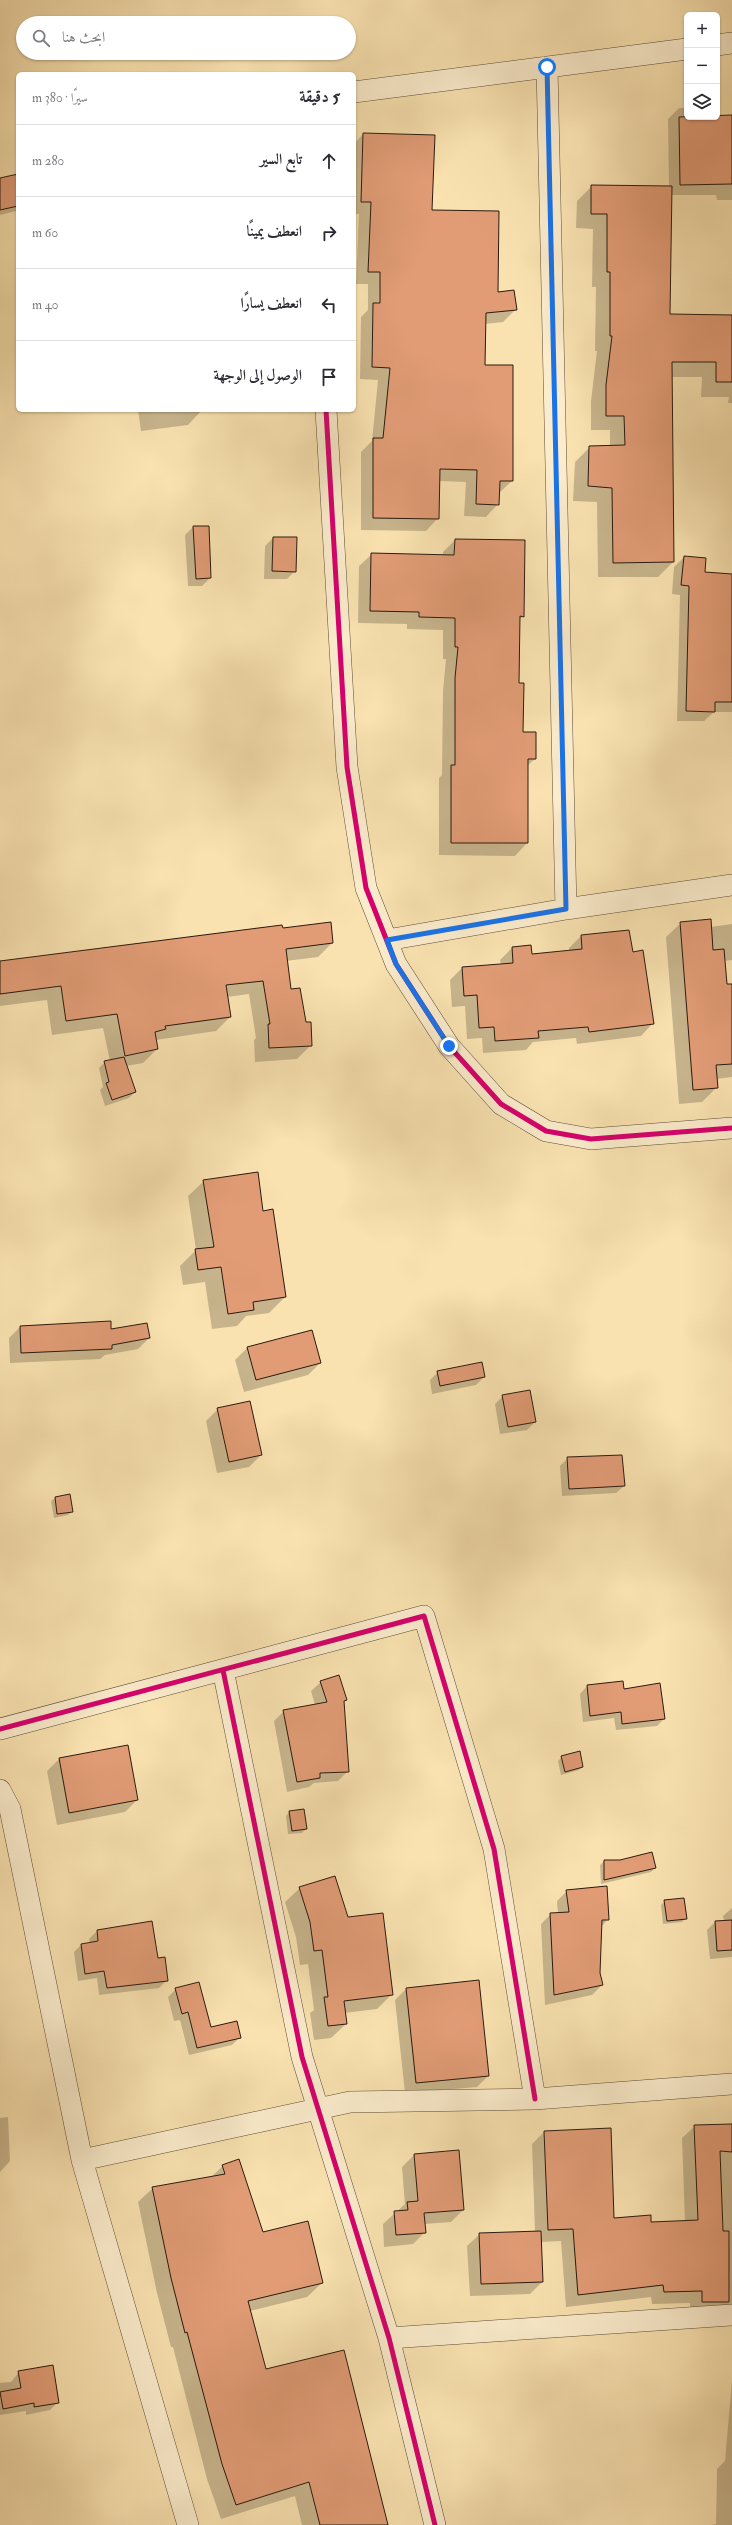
<!DOCTYPE html>
<html lang="ar">
<head>
<meta charset="utf-8">
<style>
  :root { --surface:#fff; --page:#f2f2f3; --text:#2b2b33; --muted:#7c7c81; --line:#e1e1e2 }
  body { margin:0; font-family:"IM FELL Double Pica",Amiri,serif; background:var(--page); color:var(--text); direction:rtl }
  .controls { position:absolute; right:12px; top:12px; display:grid; overflow:hidden; border-radius:6px; box-shadow:0 1px 3px #0004 }
  .controls button { width:36px; height:36px; display:grid; place-items:center; padding:0; border:0; border-bottom:1px solid var(--line); background:var(--surface); color:var(--text); font:20px sans-serif }
  .stop { position:absolute; width:12px; height:12px; margin:-9px; border:3px solid #1a73e8; border-radius:50%; background:#fff }
  .stop.end { background:#1a73e8; border-color:#fff; box-shadow:0 1px 4px #0008 }
  .list { margin:0; padding:0; list-style:none }
  h2 { display:flex; justify-content:space-between; align-items:center; height:52px; margin:0; padding:0 16px; font-size:17px }
  h2 small { font-size:13px; font-weight:400; color:var(--muted) }
  .list li { display:grid; grid-template-columns:26px 1fr auto; gap:12px; align-items:center; box-sizing:border-box; height:72px; padding:0 16px; border-top:1px solid var(--line) }
  .list b { display:block; font-size:15px; white-space:nowrap }
  .list em { font-size:13px; font-style:normal; color:var(--muted) }
  .icon { flex:none; width:22px; height:22px; fill:none; stroke:currentColor; stroke-width:2; stroke-linecap:round; stroke-linejoin:round }
  .map { position:relative; flex:none; width:732px; height:2525px; overflow:hidden; direction:ltr }
  .search { position:absolute; background:var(--surface); box-shadow:0 1px 3px #0004; left:16px; top:16px; width:340px; height:44px; display:flex; align-items:center; gap:10px; box-sizing:border-box; padding:0 14px; border-radius:22px; color:var(--muted); font-size:15px }
  .panel { position:absolute; background:var(--surface); box-shadow:0 1px 3px #0004; left:16px; top:72px; width:340px; height:340px; border-radius:6px; direction:rtl }
  .map>svg:first-child { display:block }
  .shadow { fill:#0003 }
  .building { fill:#e19c76; stroke:#2b1a0f }
  .lines { fill:none; stroke-linecap:round; stroke-linejoin:round }
  .minor-casing { stroke:#5e4c37; stroke-width:22 }
  .minor { stroke:#fbeccc; stroke-width:21 }
  .cycleway-casing { stroke:#fbeccc; stroke-width:8 }
  .cycleway { stroke:#d6006c; stroke-width:5 }
  .route { stroke:#1a73e8; stroke-width:5 }
</style>
</head>
<body>
<div class="map">
<svg width="732" height="2525" viewBox="0 0 732 2525">
  <rect width="100%" height="100%" fill="#f9e2b0"/>
  <filter id="stains"><feTurbulence type="fractalNoise" baseFrequency=".005" numOctaves="4"/><feColorMatrix values="0 0 0 0 .2 0 0 0 0 .09 0 0 0 0 .02 0 0 0 .5 -.17"/></filter>
  <radialGradient id="worn" r=".72"><stop offset=".6" stop-color="#630" stop-opacity="0"/><stop offset="1" stop-color="#630" stop-opacity=".3"/></radialGradient>
  <path class="shadow" d="M 679,108 L 687,108 L 687,117 L 732,116 L 732,200 L 717,200 L 716,195 L 670,195 L 669,315 L 732,316 L 732,403 L 728,403 L 729,397 L 701,397 L 702,377 L 671,377 L 673,562 L 658,577 L 598,577 L 597,502 L 573,501 L 575,462 L 590,447 L 610,447 L 610,430 L 591,430 L 591,401 L 597,351 L 595,351 L 596,287 L 592,287 L 593,229 L 576,228 L 577,201 L 592,186 L 669,187 L 668,119 Z
    M 363,134 L 431,211 L 497,293 L 516,309 L 503,322 L 485,324 L 484,366 L 512,481 L 499,493 L 498,504 L 486,517 L 464,516 L 466,482 L 439,481 L 438,518 L 426,531 L 361,530 L 361,452 L 372,441 L 378,380 L 360,379 L 361,317 L 368,310 L 368,284 L 356,284 L 359,214 L 354,214 L 354,144 Z
    M 0,179 L 18,182 L 16,211 L 0,215 Z
    M 138,410 L 202,410 L 188,425 L 141,431 Z
    M 193,527 L 210,578 L 202,586 L 188,586 L 185,535 Z
    M 273,538 L 295,571 L 287,579 L 264,579 L 265,546 Z
    M 455,540 L 523,616 L 519,620 L 518,684 L 522,733 L 535,759 L 527,766 L 527,843 L 515,856 L 439,855 L 439,778 L 442,775 L 443,691 L 446,659 L 443,659 L 443,630 L 407,629 L 407,624 L 358,623 L 359,566 L 372,554 L 443,556 L 443,552 Z
    M 684,557 L 704,572 L 732,575 L 732,712 L 714,712 L 704,721 L 677,721 L 680,595 L 672,594 L 674,567 Z
    M 681,923 L 711,927 L 732,924 L 732,960 L 724,961 L 726,985 L 732,985 L 732,1077 L 716,1079 L 717,1087 L 702,1102 L 679,1104 L 666,937 Z
    M 282,929 L 332,943 L 318,957 L 286,961 L 290,990 L 305,1023 L 311,1045 L 297,1059 L 255,1062 L 254,1040 L 256,1038 L 249,994 L 227,997 L 230,1017 L 216,1031 L 156,1040 L 157,1049 L 143,1063 L 126,1066 L 135,1092 L 129,1098 L 105,1106 L 100,1090 L 103,1087 L 99,1068 L 105,1062 L 110,1061 L 103,1028 L 52,1035 L 47,1000 L 0,1006 L 0,962 Z
    M 581,936 L 632,953 L 653,1023 L 641,1036 L 577,1044 L 576,1038 L 533,1042 L 526,1050 L 483,1053 L 482,1038 L 467,1039 L 465,1006 L 452,1007 L 450,980 L 462,968 L 501,965 L 500,960 L 512,948 L 531,955 L 569,951 L 569,948 Z
    M 204,1181 L 262,1212 L 285,1297 L 269,1313 L 246,1316 L 237,1326 L 212,1329 L 205,1282 L 183,1285 L 180,1266 L 196,1250 L 188,1196 Z
    M 20,1327 L 149,1338 L 138,1349 L 105,1355 L 100,1359 L 10,1363 L 9,1338 Z
    M 247,1348 L 320,1363 L 308,1375 L 244,1392 L 235,1360 Z
    M 438,1372 L 484,1377 L 476,1385 L 432,1394 L 430,1380 Z
    M 503,1396 L 535,1422 L 527,1430 L 500,1434 L 495,1404 Z
    M 218,1409 L 261,1455 L 249,1467 L 217,1473 L 206,1421 Z
    M 568,1458 L 624,1486 L 616,1493 L 562,1496 L 560,1466 Z
    M 70,1495 L 72,1511 L 68,1515 L 54,1518 L 51,1501 L 55,1498 Z
    M 321,1682 L 346,1700 L 344,1702 L 348,1771 L 338,1781 L 314,1783 L 309,1787 L 287,1792 L 274,1721 L 284,1711 L 315,1705 L 311,1691 Z
    M 622,1682 L 623,1691 L 664,1719 L 657,1726 L 616,1730 L 614,1718 L 583,1722 L 580,1694 L 587,1686 Z
    M 562,1757 L 582,1767 L 579,1770 L 561,1775 L 558,1761 Z
    M 59,1759 L 137,1800 L 125,1812 L 57,1825 L 47,1771 Z
    M 289,1812 L 306,1829 L 302,1833 L 288,1834 L 286,1816 Z
    M 604,1861 L 655,1868 L 651,1872 L 601,1884 L 600,1865 Z
    M 300,1888 L 347,1918 L 391,1995 L 377,2009 L 344,2013 L 346,2024 L 331,2038 L 314,2040 L 310,2013 L 314,2010 L 308,1964 L 300,1965 L 296,1937 L 285,1902 Z
    M 567,1891 L 608,1919 L 601,1927 L 599,1974 L 602,1985 L 592,1995 L 545,2005 L 541,1924 L 551,1914 L 558,1914 L 557,1901 Z
    M 665,1901 L 686,1918 L 682,1922 L 663,1924 L 661,1905 Z
    M 732,1908 L 732,1957 L 710,1959 L 707,1930 L 715,1922 L 724,1921 L 723,1916 Z
    M 151,1922 L 157,1959 L 167,1980 L 159,1988 L 99,1995 L 97,1978 L 78,1981 L 74,1952 L 82,1944 L 90,1943 L 89,1939 L 97,1931 Z
    M 176,1989 L 210,2028 L 240,2037 L 232,2045 L 189,2055 L 180,2020 L 174,2021 L 168,1997 Z
    M 406,1989 L 488,2076 L 477,2087 L 405,2093 L 395,2000 Z
    M 8,2117 L 10,2161 L 0,2172 L 0,2118 Z
    M 732,2123 L 732,2309 L 690,2314 L 690,2303 L 652,2304 L 651,2297 L 566,2307 L 561,2241 L 540,2242 L 542,2282 L 530,2294 L 470,2296 L 467,2246 L 480,2234 L 535,2232 L 532,2144 L 544,2132 L 613,2219 L 650,2223 L 685,2221 L 682,2138 L 695,2126 L 730,2125 Z
    M 458,2151 L 463,2210 L 451,2222 L 424,2224 L 425,2232 L 413,2244 L 384,2247 L 383,2224 L 405,2204 L 402,2167 L 414,2155 Z
    M 223,2166 L 263,2233 L 322,2283 L 307,2297 L 250,2311 L 265,2371 L 387,2525 L 302,2525 L 295,2496 L 221,2519 L 207,2479 L 173,2347 L 171,2347 L 157,2293 L 138,2202 L 153,2188 L 211,2177 Z
    M 19,2372 L 58,2402 L 50,2410 L 26,2415 L 26,2411 L 0,2415 L 0,2383 L 11,2382 Z
    M 732,2380 L 732,2525 L 711,2525 L 716,2524 L 717,2469 L 725,2461 Z"/>
  <path class="building" d="M 732,115 L 732,184 L 680,185 L 679,117 Z
    M 363,133 L 435,135 L 432,210 L 499,211 L 498,292 L 514,290 L 517,310 L 486,313 L 485,365 L 513,365 L 513,481 L 500,481 L 499,505 L 476,504 L 477,470 L 440,469 L 439,519 L 373,518 L 373,438 L 383,438 L 390,368 L 372,367 L 373,303 L 380,303 L 380,272 L 368,272 L 371,202 L 361,202 Z
    M 18,174 L 18,206 L 0,210 L 0,178 Z
    M 591,185 L 672,186 L 670,314 L 732,315 L 732,382 L 716,382 L 716,362 L 672,362 L 674,562 L 613,563 L 612,488 L 588,486 L 589,446 L 625,445 L 624,416 L 606,416 L 606,385 L 612,336 L 610,336 L 610,272 L 607,272 L 607,214 L 591,214 Z
    M 193,526 L 209,526 L 211,578 L 196,579 Z
    M 273,537 L 297,537 L 296,572 L 272,571 Z
    M 455,539 L 525,540 L 524,617 L 520,616 L 519,683 L 524,683 L 523,732 L 536,732 L 536,759 L 528,759 L 528,843 L 451,843 L 451,765 L 455,765 L 455,678 L 458,647 L 455,647 L 455,618 L 419,617 L 419,612 L 370,611 L 371,553 L 454,555 Z
    M 684,556 L 706,558 L 705,572 L 732,574 L 732,702 L 715,702 L 715,712 L 686,711 L 689,586 L 681,585 Z
    M 711,919 L 713,950 L 724,949 L 727,984 L 732,984 L 732,1064 L 716,1065 L 718,1088 L 693,1090 L 680,922 Z
    M 331,922 L 333,943 L 286,949 L 291,989 L 300,988 L 306,1022 L 311,1022 L 312,1046 L 269,1048 L 268,1024 L 270,1024 L 263,981 L 226,985 L 231,1017 L 165,1026 L 166,1029 L 155,1032 L 158,1049 L 125,1056 L 117,1014 L 66,1021 L 61,986 L 0,994 L 0,961 L 282,925 L 283,928 Z
    M 629,930 L 633,952 L 643,950 L 654,1024 L 589,1032 L 588,1027 L 538,1031 L 539,1038 L 495,1041 L 494,1027 L 479,1028 L 477,995 L 464,996 L 462,967 L 513,963 L 512,947 L 531,945 L 532,954 L 582,949 L 581,935 Z
    M 124,1057 L 136,1092 L 112,1100 L 106,1083 L 109,1082 L 104,1061 Z
    M 258,1172 L 263,1211 L 273,1209 L 286,1297 L 253,1302 L 254,1310 L 228,1314 L 221,1267 L 198,1270 L 195,1249 L 214,1247 L 203,1180 Z
    M 111,1321 L 111,1329 L 147,1323 L 150,1338 L 112,1345 L 112,1349 L 21,1353 L 20,1326 Z
    M 312,1330 L 321,1363 L 256,1380 L 247,1347 Z
    M 482,1362 L 485,1377 L 440,1386 L 437,1371 Z
    M 530,1390 L 536,1422 L 508,1427 L 502,1395 Z
    M 250,1401 L 262,1455 L 229,1462 L 217,1408 Z
    M 622,1455 L 625,1486 L 569,1489 L 567,1457 Z
    M 70,1494 L 73,1512 L 57,1514 L 55,1497 Z
    M 339,1675 L 347,1700 L 344,1701 L 349,1772 L 320,1773 L 320,1778 L 297,1782 L 283,1710 L 327,1702 L 320,1681 Z
    M 623,1681 L 624,1689 L 660,1683 L 665,1719 L 622,1724 L 621,1712 L 590,1716 L 587,1685 Z
    M 128,1745 L 138,1800 L 69,1813 L 59,1758 Z
    M 580,1751 L 583,1767 L 565,1772 L 561,1756 Z
    M 304,1809 L 307,1829 L 292,1831 L 289,1811 Z
    M 652,1852 L 656,1868 L 604,1880 L 604,1860 L 620,1860 Z
    M 335,1876 L 348,1917 L 383,1913 L 393,1995 L 344,2001 L 347,2024 L 328,2026 L 324,1997 L 328,1997 L 322,1950 L 314,1951 L 310,1922 L 299,1887 Z
    M 607,1886 L 609,1920 L 602,1920 L 600,1973 L 603,1985 L 554,1995 L 550,1913 L 569,1912 L 566,1890 Z
    M 684,1898 L 687,1919 L 667,1921 L 664,1900 Z
    M 732,1920 L 732,1950 L 717,1951 L 715,1921 Z
    M 152,1921 L 158,1958 L 165,1957 L 168,1981 L 107,1988 L 104,1971 L 85,1974 L 81,1944 L 98,1941 L 97,1930 Z
    M 479,1980 L 489,2076 L 416,2083 L 406,1988 Z
    M 199,1982 L 211,2027 L 237,2021 L 241,2038 L 197,2048 L 188,2012 L 182,2014 L 175,1988 Z
    M 732,2124 L 732,2152 L 720,2151 L 723,2231 L 729,2231 L 729,2302 L 702,2302 L 702,2291 L 664,2292 L 663,2285 L 578,2295 L 573,2229 L 548,2230 L 544,2131 L 611,2128 L 614,2218 L 651,2215 L 651,2222 L 698,2220 L 694,2125 Z
    M 459,2150 L 464,2210 L 424,2213 L 426,2233 L 396,2235 L 394,2211 L 408,2210 L 407,2202 L 418,2201 L 414,2154 Z
    M 239,2159 L 263,2232 L 308,2221 L 323,2283 L 248,2301 L 266,2369 L 344,2350 L 388,2525 L 320,2525 L 309,2482 L 236,2505 L 222,2464 L 187,2332 L 185,2333 L 171,2278 L 152,2187 L 225,2174 L 222,2165 Z
    M 541,2231 L 543,2282 L 481,2284 L 479,2233 Z
    M 53,2365 L 59,2403 L 34,2407 L 34,2403 L 3,2409 L 0,2392 L 21,2388 L 18,2371 Z"/>
  <g class="lines">
    <defs>
      <path id="minor" d="M 717,45 L 732,43
        M 547,67 L 566,909
        M 354,92 L 687,49
        M 326,410 L 347,767 L 366,888 L 396,964 L 449,1046 L 501,1104 L 546,1131 L 591,1139 L 732,1128
        M 387,940 L 566,909 L 732,885
        M 223,1670 L 302,2057 L 389,2338 L 435,2525
        M 0,1729 L 424,1616 L 494,1849 L 535,2099
        M 0,1790 L 10,1809 L 82,2160 L 188,2525
        M 82,2160 L 350,2102 L 535,2099 L 732,2084
        M 389,2338 L 732,2315"/>
    </defs>
    <use href="#minor" class="minor-casing"/>
    <use href="#minor" class="minor"/>
    <defs>
      <path id="cycleway" d="M 326,410 L 347,767 L 366,888 L 396,964 L 449,1046 L 501,1104 L 546,1131 L 591,1139 L 732,1128
        M 223,1670 L 302,2057 L 389,2338 L 435,2525
        M 0,1729 L 424,1616 L 494,1849 L 535,2099"/>
    </defs>
    <use href="#cycleway" class="cycleway-casing"/>
    <use href="#cycleway" class="cycleway"/>
  </g>
  <g class="lines">
    <path class="route" d="M 449,1046 L 396,964 L 387,940 L 566,909 L 547,67"/>
  </g>
  <rect width="100%" height="100%" filter="url(#stains)"/>
  <rect width="100%" height="100%" fill="url(#worn)"/>
</svg>
<div class="controls">
<button>+</button>
<button>−</button>
<button><svg class="icon" aria-label="layers" viewBox="0 0 24 24"><path d="M12 4l9 5-9 5-9-5zM3 14l9 5 9-5"/></svg></button>
</div>
<div class="stop" style="left:547px;top:67px"></div>
<div class="stop end" style="left:449px;top:1046px"></div>
<div class="search"><svg class="icon" aria-label="search" viewBox="0 0 24 24"><circle cx="10" cy="10" r="6"/><path d="M15 15l6 6"/></svg>ابحث هنا</div>
<section class="panel">
<h2>5 دقيقة<small>سيرًا · 380 m</small></h2>
<ul class="list">
<li><svg class="icon" aria-label="ahead" viewBox="0 0 24 24"><path d="M12 20V5M6 11l6-6 6 6"/></svg><div><b>تابع السير</b></div><em>280 m</em></li>
<li><svg class="icon" aria-label="right" viewBox="0 0 24 24"><path d="M7 20v-9h11M14 6l5 5-5 5"/></svg><div><b>انعطف يمينًا</b></div><em>60 m</em></li>
<li><svg class="icon" aria-label="left" viewBox="0 0 24 24"><path d="M17 20v-9H6M10 6l-5 5 5 5"/></svg><div><b>انعطف يسارًا</b></div><em>40 m</em></li>
<li><svg class="icon" aria-label="arrive" viewBox="0 0 24 24"><path d="M6 21V4h12l-3 4 3 4H6"/></svg><div><b>الوصول إلى الوجهة</b></div></li>
</ul>
</section>
</div>
</body>
</html>
